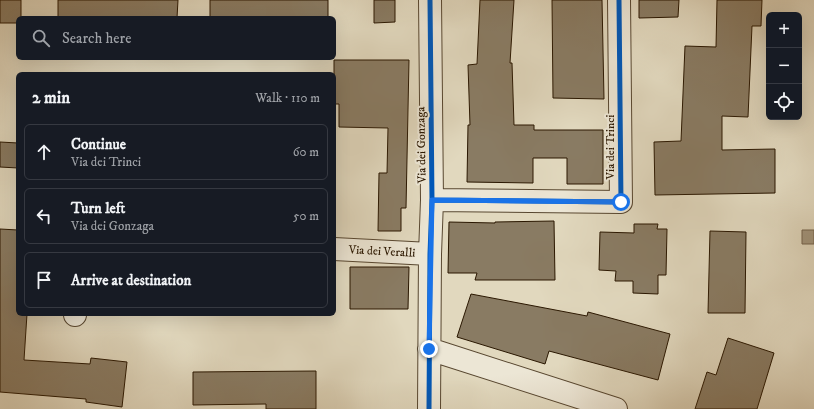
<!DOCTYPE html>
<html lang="en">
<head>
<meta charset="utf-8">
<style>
  :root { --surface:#171b24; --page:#20242c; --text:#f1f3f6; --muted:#9ea1a6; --line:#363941 }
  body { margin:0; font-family:"IM FELL DW Pica",serif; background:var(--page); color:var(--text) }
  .controls { position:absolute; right:12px; top:12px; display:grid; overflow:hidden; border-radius:6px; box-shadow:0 4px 16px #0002 }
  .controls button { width:36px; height:36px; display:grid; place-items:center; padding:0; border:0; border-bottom:1px solid var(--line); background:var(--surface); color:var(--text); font:20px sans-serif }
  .stop { position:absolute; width:12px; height:12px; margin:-9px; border:3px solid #1a73e8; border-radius:50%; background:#fff }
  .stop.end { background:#1a73e8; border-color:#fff; box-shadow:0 1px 4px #0008 }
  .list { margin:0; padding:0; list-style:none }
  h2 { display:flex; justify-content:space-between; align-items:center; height:52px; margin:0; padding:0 16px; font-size:17px }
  h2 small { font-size:13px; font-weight:400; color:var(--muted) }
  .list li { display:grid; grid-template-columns:26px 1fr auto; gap:12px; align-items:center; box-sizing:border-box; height:56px; margin:0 8px 8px; padding:0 8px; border:1px solid var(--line); border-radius:6px }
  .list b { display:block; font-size:15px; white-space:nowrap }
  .list p { margin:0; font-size:13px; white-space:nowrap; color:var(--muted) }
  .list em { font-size:13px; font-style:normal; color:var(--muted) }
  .icon { flex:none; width:22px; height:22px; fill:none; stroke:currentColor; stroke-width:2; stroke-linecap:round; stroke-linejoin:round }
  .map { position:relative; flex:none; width:814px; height:409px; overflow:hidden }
  .search { position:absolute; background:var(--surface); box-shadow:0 4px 16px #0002; left:16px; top:16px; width:320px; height:44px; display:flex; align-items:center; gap:10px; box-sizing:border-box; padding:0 14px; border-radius:6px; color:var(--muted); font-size:15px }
  .panel { position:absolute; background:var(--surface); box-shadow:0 4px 16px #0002; left:16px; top:72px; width:320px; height:244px; border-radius:6px }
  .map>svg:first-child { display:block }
  .water { fill:#a3967e; stroke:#73634c }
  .building { fill:#897b63; stroke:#2a1701 }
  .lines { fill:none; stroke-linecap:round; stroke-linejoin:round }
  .minor-casing { stroke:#584730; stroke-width:24 }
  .minor { stroke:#ece6d5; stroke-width:22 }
  .cycleway-casing { stroke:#ece6d5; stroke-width:8 }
  .cycleway { stroke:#0057b8; stroke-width:5 }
  .route { stroke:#1a73e8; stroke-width:5 }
  .labels { text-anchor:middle; stroke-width:4; stroke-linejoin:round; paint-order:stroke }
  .street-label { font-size:12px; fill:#2a1701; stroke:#ece6d5 }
</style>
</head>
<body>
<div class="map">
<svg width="814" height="409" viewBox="0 0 814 409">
  <rect width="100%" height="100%" fill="#e1d8be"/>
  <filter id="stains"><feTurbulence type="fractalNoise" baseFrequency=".005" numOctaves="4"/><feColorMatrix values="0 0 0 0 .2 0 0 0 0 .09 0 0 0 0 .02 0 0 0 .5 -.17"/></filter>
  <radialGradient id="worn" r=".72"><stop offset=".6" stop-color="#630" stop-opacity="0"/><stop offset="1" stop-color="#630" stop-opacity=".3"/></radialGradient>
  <path class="water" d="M 802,230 L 814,230 L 814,244 L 802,244 Z"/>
  <path class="building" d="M 0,0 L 21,0 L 21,18 L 18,18 L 18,23 L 0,23 Z
    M 58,0 L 178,0 L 177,18 L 58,18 Z
    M 210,0 L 328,0 L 328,18 L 210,18 Z
    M 374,0 L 395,0 L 395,22 L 374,23 Z
    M 480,0 L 514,0 L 510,63 L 512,63 L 514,125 L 534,125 L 534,130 L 603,130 L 603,184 L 567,184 L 567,158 L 533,158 L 533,183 L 467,182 L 468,125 L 470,125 L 468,65 L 477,64 Z
    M 552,0 L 602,0 L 604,99 L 553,98 Z
    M 639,0 L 679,0 L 678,17 L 639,18 Z
    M 717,0 L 762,0 L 761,26 L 752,26 L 748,117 L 722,116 L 722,150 L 775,149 L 775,193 L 655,195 L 654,142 L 681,141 L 685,46 L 716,47 Z
    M 334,60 L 409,60 L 406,208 L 401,208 L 401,231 L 378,231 L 379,173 L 387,173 L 388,128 L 339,127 L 339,104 L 334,104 Z
    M 0,142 L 18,143 L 18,168 L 0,167 Z
    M 554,221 L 555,280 L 475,280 L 477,273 L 448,273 L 449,222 L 495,223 L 495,222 Z
    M 634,224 L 658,224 L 657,229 L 667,229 L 666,275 L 658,275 L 658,294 L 633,293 L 633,281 L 615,281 L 616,271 L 599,270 L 600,232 L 634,233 Z
    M 0,229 L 18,230 L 18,314 L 27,314 L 24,360 L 90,364 L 91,358 L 127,362 L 122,407 L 86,402 L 86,399 L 0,392 Z
    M 710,231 L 746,232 L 745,313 L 708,313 Z
    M 350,267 L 409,267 L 408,309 L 350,309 Z
    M 471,294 L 587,316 L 588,312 L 670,334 L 658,380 L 549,351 L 545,364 L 457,337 Z
    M 728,338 L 774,353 L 757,409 L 695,409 L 707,372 L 716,375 Z
    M 316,371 L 316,409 L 266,409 L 266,404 L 193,405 L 193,372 Z"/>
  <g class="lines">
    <defs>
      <path id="minor" d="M 432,200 L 621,202 L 619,0
        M 334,249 L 430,254
        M 75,315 L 75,314
        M 429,349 L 616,409
        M 429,409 L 430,254 L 432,200 L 430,0"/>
    </defs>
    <use href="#minor" class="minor-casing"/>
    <use href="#minor" class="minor"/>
    <defs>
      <path id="cycleway" d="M 432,200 L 621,202 L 619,0
        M 429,409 L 430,254 L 432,200 L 430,0"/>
    </defs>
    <use href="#cycleway" class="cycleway-casing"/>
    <use href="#cycleway" class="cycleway"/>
  </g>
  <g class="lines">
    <path class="route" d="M 429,349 L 432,200 L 621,202"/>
  </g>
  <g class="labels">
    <g class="street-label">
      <text transform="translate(421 145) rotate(-91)" y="4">Via dei Gonzaga</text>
      <text transform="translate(610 147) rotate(-90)" y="4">Via dei Trinci</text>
      <text transform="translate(382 251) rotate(3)" y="4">Via dei Veralli</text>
    </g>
  </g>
  <rect width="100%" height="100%" filter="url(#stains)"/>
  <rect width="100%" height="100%" fill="url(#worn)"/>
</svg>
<div class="controls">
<button>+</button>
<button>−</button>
<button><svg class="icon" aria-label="locate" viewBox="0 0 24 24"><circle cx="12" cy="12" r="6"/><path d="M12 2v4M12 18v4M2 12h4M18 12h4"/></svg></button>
</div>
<div class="stop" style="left:621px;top:202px"></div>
<div class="stop end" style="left:429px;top:349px"></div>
<div class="search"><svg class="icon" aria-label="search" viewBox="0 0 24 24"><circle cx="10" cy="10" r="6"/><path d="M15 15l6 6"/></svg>Search here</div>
<section class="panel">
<h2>2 min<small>Walk · 110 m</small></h2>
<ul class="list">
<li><svg class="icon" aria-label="ahead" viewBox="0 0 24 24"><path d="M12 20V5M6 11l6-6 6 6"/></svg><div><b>Continue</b><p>Via dei Trinci</p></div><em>60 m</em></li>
<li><svg class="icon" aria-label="left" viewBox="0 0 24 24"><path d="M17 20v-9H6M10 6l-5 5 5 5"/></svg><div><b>Turn left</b><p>Via dei Gonzaga</p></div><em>50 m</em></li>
<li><svg class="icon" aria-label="arrive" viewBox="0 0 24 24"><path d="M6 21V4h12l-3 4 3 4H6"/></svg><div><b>Arrive at destination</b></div></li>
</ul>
</section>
</div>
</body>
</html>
